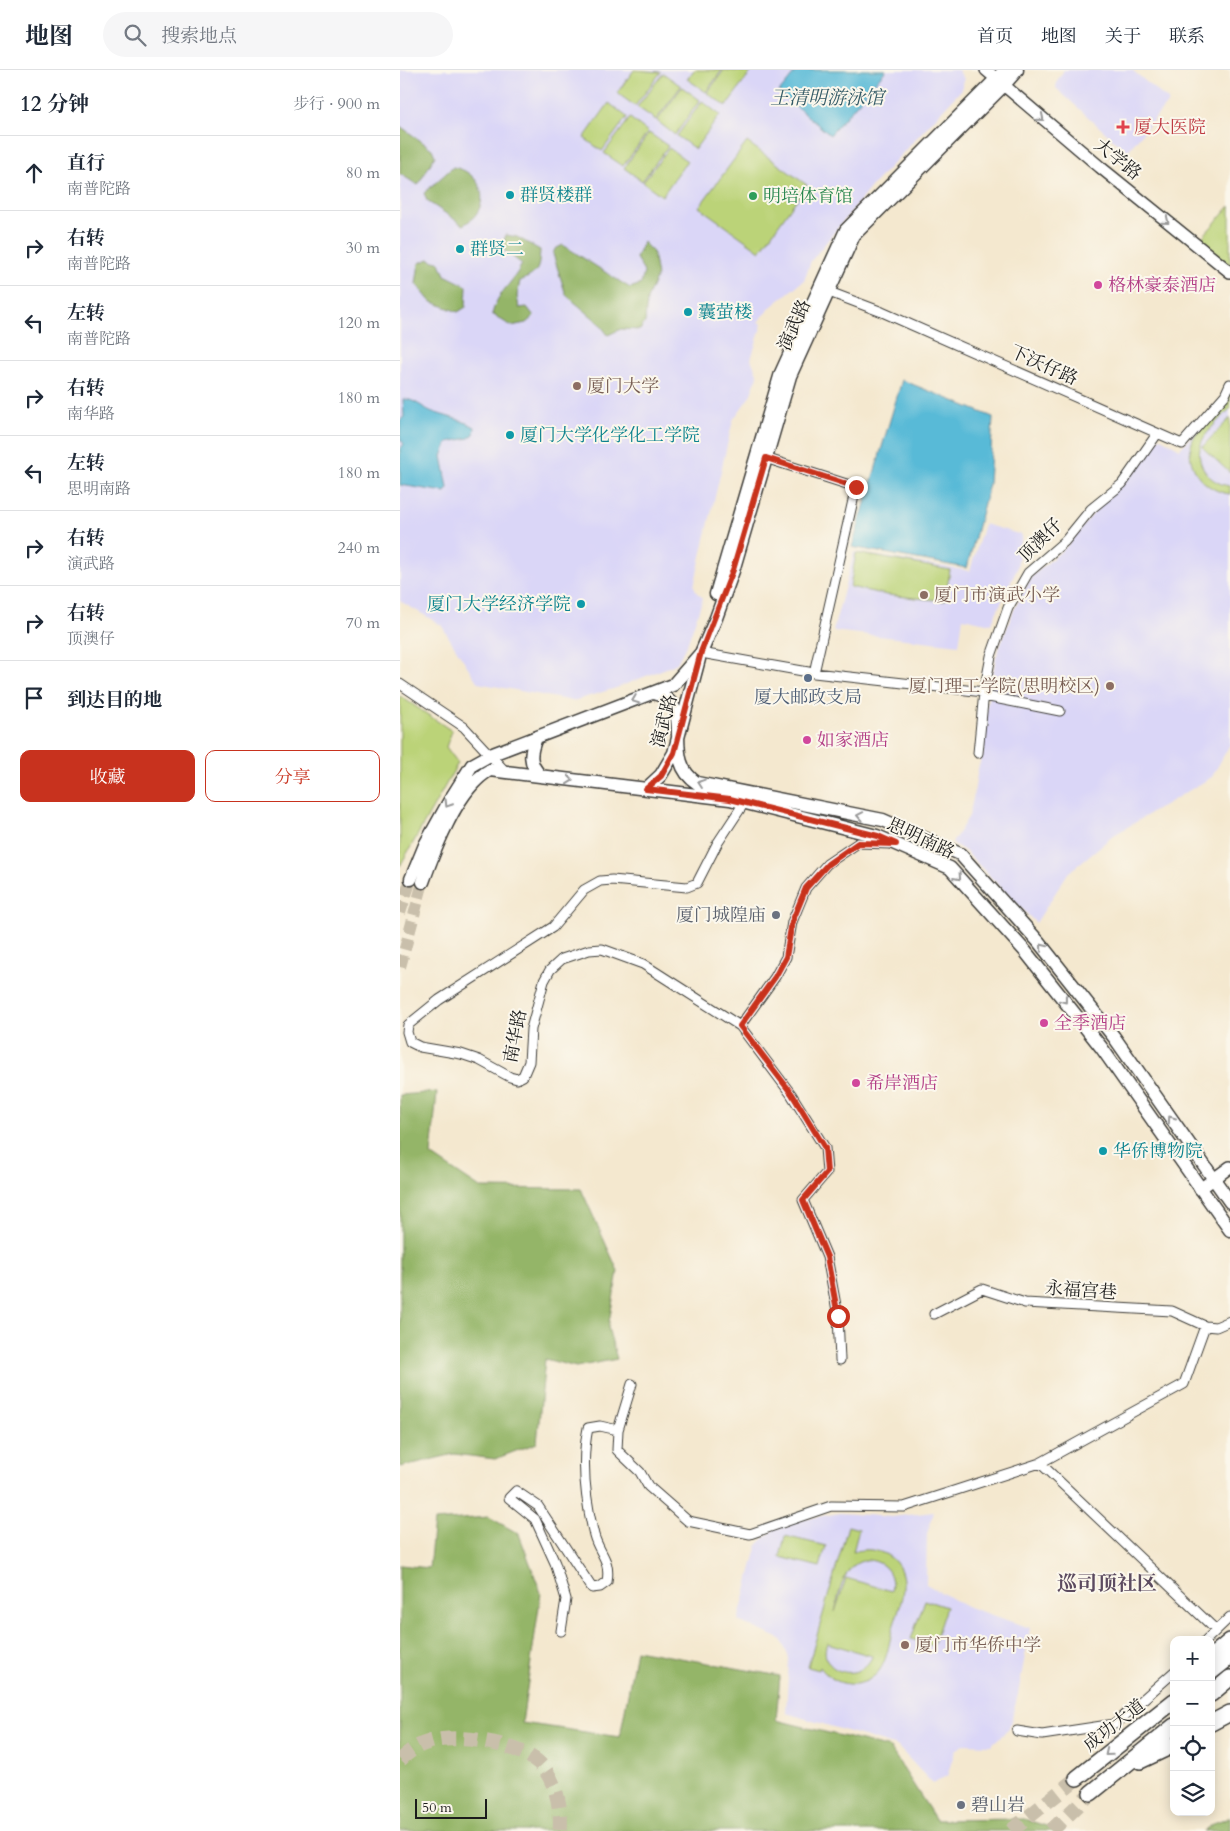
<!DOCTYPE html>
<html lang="zh">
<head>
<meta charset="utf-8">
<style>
  :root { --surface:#fff; --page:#f6f6f7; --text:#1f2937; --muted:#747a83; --line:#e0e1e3; --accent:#c8321e }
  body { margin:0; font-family:Cardo,"Noto Serif SC",serif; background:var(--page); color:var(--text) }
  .controls { position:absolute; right:15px; bottom:15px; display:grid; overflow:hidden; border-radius:10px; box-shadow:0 2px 12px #0003 }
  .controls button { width:45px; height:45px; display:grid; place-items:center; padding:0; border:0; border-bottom:1px solid var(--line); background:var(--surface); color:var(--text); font:25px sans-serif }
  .scale { position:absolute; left:15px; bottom:12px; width:72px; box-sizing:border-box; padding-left:5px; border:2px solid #1c1c1c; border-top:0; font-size:14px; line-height:18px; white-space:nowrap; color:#1c1c1c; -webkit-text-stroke:4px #fbf7ec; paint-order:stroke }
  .stop { position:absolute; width:15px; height:15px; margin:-11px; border:4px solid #c8321e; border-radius:50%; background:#fff }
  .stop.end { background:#c8321e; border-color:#fff; box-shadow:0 1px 5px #0008 }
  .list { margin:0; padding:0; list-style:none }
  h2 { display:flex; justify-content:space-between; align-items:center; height:65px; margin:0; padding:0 20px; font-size:21px }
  h2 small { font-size:16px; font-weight:400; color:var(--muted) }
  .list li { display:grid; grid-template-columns:32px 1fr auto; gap:15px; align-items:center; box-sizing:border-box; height:75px; padding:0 20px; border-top:1px solid var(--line) }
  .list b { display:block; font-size:19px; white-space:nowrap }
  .list p { margin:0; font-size:16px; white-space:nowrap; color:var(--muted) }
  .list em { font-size:16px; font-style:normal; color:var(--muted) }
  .actions { display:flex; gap:10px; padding:15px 20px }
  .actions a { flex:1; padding:11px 0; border:1px solid var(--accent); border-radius:10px; text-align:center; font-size:18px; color:var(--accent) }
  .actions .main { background:var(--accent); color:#fff }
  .icon { flex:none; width:28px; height:28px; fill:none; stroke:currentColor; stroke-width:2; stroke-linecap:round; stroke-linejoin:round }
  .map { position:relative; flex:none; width:830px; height:1761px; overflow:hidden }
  header { display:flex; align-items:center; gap:30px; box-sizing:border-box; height:70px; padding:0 25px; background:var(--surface); border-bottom:1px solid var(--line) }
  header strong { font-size:24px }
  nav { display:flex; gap:28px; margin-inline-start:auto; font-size:18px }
  .search { width:350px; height:45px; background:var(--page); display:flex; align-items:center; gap:12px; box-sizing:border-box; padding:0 18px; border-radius:28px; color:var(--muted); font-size:19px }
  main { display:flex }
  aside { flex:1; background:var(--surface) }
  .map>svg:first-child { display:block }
  .built { fill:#dad6f7 }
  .green { fill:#bbd378; stroke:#6c784a; fill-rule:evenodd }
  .forest { fill:#94b568; stroke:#586842 }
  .water { fill:#59bad7; stroke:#3a6b7a }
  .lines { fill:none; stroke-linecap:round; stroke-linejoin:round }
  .secondary-tunnel { stroke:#c9bfab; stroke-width:12; stroke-dasharray:12 6; stroke-linecap:butt }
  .trunk-tunnel { stroke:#c9bfab; stroke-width:15; stroke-dasharray:15 8; stroke-linecap:butt }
  .minor-casing { stroke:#3c3b37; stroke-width:11 }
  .tertiary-casing { stroke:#3c3b37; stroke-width:14 }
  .secondary-casing { stroke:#3c3b37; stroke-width:15 }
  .trunk-casing { stroke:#3c3b37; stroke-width:18 }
  .minor { stroke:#fff; stroke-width:9 }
  .tertiary { stroke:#fff; stroke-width:11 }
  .secondary { stroke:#fff; stroke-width:12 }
  .trunk { stroke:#fff; stroke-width:15 }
  .oneway { stroke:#999 }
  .route { stroke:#c8321e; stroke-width:6 }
  .health-dot { fill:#e0444e; stroke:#fbf7ec; stroke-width:2 }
  .culture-dot { fill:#0f9aa8; stroke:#fbf7ec; stroke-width:2 }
  .leisure-dot { fill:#2e9e5b; stroke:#fbf7ec; stroke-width:2 }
  .hotel-dot { fill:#d1479c; stroke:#fbf7ec; stroke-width:2 }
  .education-dot { fill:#8d6e63; stroke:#fbf7ec; stroke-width:2 }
  .service-dot { fill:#5c6f8a; stroke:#fbf7ec; stroke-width:2 }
  .worship-dot { fill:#6b7280; stroke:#fbf7ec; stroke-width:2 }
  .labels { text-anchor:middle; stroke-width:4; stroke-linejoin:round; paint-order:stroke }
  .health-label { font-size:18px; fill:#be3a42; stroke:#fbf7ec; text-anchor:start }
  .street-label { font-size:18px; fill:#1c1c1c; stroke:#fbf7ec }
  .culture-label { font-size:18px; fill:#0d838f; stroke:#fbf7ec; text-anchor:start }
  .leisure-label { font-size:18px; fill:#27864d; stroke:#fbf7ec; text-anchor:start }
  .hotel-label { font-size:18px; fill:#b23c85; stroke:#fbf7ec; text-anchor:start }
  .education-label { font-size:18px; fill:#785e54; stroke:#fbf7ec; text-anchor:start }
  .service-label { font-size:18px; fill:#4e5e75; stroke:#fbf7ec }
  .worship-label { font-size:18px; fill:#5b616d; stroke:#fbf7ec; text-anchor:end }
  .water-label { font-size:19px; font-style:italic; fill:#345b67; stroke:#fbf7ec }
  .quarter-label { font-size:20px; font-weight:bold; fill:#5c4b60; stroke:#fbf7ec }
</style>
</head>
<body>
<header>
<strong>地图</strong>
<div class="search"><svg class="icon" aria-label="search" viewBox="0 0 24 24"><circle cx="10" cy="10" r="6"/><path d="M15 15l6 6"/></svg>搜索地点</div>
<nav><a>首页</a><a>地图</a><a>关于</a><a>联系</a></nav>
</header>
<main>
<aside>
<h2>12 分钟<small>步行 · 900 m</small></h2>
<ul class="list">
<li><svg class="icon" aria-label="ahead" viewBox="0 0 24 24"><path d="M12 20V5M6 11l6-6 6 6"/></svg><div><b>直行</b><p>南普陀路</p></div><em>80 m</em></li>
<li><svg class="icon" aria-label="right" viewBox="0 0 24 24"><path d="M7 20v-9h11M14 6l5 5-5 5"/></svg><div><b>右转</b><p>南普陀路</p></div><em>30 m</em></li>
<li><svg class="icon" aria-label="left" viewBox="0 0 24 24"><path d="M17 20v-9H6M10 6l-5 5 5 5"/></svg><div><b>左转</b><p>南普陀路</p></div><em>120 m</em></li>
<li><svg class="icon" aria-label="right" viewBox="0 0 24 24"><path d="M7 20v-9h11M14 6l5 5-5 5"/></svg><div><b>右转</b><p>南华路</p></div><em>180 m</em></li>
<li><svg class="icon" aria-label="left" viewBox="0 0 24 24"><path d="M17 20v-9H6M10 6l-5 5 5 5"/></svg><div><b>左转</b><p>思明南路</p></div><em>180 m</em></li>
<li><svg class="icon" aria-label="right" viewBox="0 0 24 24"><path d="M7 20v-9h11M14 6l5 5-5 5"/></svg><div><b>右转</b><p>演武路</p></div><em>240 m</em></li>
<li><svg class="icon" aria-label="right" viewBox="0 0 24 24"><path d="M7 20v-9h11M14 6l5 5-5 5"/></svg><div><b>右转</b><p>顶澳仔</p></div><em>70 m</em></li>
<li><svg class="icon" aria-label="arrive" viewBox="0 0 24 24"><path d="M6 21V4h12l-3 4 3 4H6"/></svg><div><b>到达目的地</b></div></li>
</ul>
<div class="actions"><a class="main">收藏</a><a>分享</a></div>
</aside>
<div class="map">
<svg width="830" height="1761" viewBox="0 0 830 1761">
  <rect width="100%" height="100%" fill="#fbf7ec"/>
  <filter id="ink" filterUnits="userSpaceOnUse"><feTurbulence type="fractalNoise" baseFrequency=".02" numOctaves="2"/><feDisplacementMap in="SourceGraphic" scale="10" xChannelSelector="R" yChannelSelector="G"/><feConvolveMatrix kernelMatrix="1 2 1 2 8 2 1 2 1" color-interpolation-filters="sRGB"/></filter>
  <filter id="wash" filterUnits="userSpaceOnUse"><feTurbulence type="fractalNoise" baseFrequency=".0096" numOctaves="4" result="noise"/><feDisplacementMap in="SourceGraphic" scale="20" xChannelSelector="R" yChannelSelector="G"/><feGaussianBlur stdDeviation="1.12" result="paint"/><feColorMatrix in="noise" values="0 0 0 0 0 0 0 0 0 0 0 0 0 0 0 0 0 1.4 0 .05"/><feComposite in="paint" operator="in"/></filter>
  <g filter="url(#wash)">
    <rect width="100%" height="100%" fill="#f4e8cf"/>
    <path class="built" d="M 0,0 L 558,0 L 564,9 L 562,19 L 471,117 L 411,191 L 404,210 L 372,236 L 358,252 L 362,254 L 351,289 L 358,306 L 350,326 L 333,350 L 294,516 L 297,523 L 303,528 L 288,572 L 277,593 L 269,597 L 216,618 L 173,631 L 78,613 L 41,555 L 0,531 Z
      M 664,0 L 732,0 L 769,31 L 727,82 L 656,18 L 657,11 Z
      M 830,322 L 830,674 L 812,707 L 714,765 L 668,803 L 636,853 L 565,781 L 552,773 L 569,746 L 573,729 L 578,699 L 583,684 L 585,646 L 596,587 L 613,542 L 631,507 L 665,478 L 753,371 L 761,368 L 780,379 Z
      M 584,454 L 622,465 L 617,499 L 591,554 L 563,548 L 559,575 L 433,561 L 454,482 L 570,501 Z
      M 534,1442 L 527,1464 L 526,1514 L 565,1536 L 630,1558 L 618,1624 L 609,1659 L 591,1675 L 564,1674 L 555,1681 L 547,1706 L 532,1713 L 497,1676 L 386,1643 L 389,1588 L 381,1569 L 338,1551 L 358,1474 L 381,1453 L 440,1443 L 492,1447 Z"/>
    <path class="green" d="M 234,0 L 261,2 L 235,36 L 217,23 Z
      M 294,0 L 322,0 L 306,22 L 287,9 Z
      M 324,0 L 351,2 L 326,36 L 307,23 Z
      M 263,3 L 281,16 L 256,50 L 237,37 Z
      M 282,17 L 300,30 L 275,65 L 257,51 Z
      M 302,31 L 320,45 L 295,79 L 277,66 Z
      M 209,33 L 227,47 L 202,81 L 184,68 Z
      M 230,48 L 248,62 L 223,96 L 204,83 Z
      M 249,63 L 268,76 L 242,111 L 224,98 Z
      M 347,72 L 407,115 L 360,181 L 299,137 Z
      M 269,78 L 287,91 L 262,126 L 243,112 Z
      M 830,136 L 830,196 L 797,173 Z
      M 830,324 L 830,339 C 822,347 812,356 805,366 C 791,387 805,413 830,416 L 830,424 C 803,421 780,393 795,365 C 803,351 819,337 830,324 Z
      M 830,348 L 830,403 L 802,377 Z
      M 456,483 L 550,500 L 545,531 L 487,525 L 450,517 Z
      M 0,626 L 52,661 L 46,677 L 58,693 L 0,796 Z
      M 448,1456 L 459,1459 L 453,1482 C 477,1474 505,1488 503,1516 C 503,1531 496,1547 492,1561 C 489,1574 487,1590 479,1601 C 463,1621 434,1617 420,1597 L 419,1600 L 408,1597 ZM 466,1490 C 484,1490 495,1504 491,1521 L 446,1508 L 435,1542 C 439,1523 443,1494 466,1490 ZM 427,1573 L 472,1586 L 472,1587 C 458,1616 416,1600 427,1573 Z
      M 385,1466 L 426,1476 L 420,1497 L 380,1487 Z
      M 525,1530 L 546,1537 L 533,1576 L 511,1569 Z"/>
    <path class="forest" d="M 0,56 L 32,79 L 35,86 L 18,115 L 0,104 Z
      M 53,97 C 85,103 93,139 63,155 L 27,131 L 24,123 Z
      M 106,165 L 117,167 L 140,180 C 139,199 139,203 120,211 L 117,226 L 119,238 L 127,237 L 134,246 L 126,253 L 111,256 L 92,244 C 98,220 111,217 122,194 L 101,178 Z
      M 243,172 L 253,182 L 257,206 L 247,229 L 245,252 L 240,260 L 221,259 L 208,265 L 198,252 L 166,225 L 153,184 L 155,179 L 163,175 L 230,218 L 241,214 L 244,202 L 236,188 Z
      M 29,189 L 40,193 L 45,205 L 67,216 L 66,237 L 58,242 L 30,231 L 16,214 L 19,193 Z
      M 37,1022 L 31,1085 L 80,1118 L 181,1119 L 218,1201 L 208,1258 L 217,1289 L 176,1297 L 145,1289 L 137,1373 L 95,1389 L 54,1384 L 0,1397 L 0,1025 Z
      M 89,1447 L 119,1464 L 141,1523 L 122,1653 L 220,1667 L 236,1580 L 380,1606 L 376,1650 L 490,1678 L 536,1750 L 624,1749 L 662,1761 L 0,1761 L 0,1495 L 29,1498 L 34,1451 Z
      M 830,1747 L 830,1761 L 803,1761 L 816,1752 Z"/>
    <path class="water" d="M 397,0 L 486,0 L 430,65 L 379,22 Z
      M 502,310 L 593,347 L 589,414 L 567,498 L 452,477 Z
      M 3,329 C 16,329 24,340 36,343 C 51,348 60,349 75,357 L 74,364 L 69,368 L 48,372 L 42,386 L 48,418 L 45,422 L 0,415 L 0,379 L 4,374 L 0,369 L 0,350 L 4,347 Z"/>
  </g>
  <g filter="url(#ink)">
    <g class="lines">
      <path class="secondary-tunnel" d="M 0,843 L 11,809
        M 0,897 L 23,812"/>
      <path class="trunk-tunnel" d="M 0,1690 C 8,1682 18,1675 29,1672 C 58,1663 117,1673 139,1693 C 156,1709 162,1739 160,1761
        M 611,1761 L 677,1708
        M 651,1761 L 691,1723"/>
      <defs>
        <path id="minor" d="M 424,220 L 482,242 L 782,374 L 825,325 L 830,314
          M 362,387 L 456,417 L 414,603
          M 301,583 L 414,603 L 584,622 L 591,586 L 608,538 L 628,503 L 665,471 L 691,439 L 722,414 L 757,364
          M 0,614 L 64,657 L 104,700
          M 584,626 L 660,641
          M 578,683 L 584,622
          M 344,733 L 317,774 L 297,813 L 287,817 L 212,810 L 200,811 L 184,820 L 153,857 L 39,930 L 8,955 L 7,962 L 10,972 L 20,977 L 61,984 L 79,990 L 110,1007 L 117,1009 L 123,1006 L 129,992 L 131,959 L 144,911 L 150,900 L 162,889 L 189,880 L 202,879 L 243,894 L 340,956 L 375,907 L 386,887 L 392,852 L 406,818 L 427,794 L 458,773 L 490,774
          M 340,956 L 391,1024 L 425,1078 L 427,1102 L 403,1130 L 427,1187 L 438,1246 L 440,1290
          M 534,1244 L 582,1219 L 625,1233 L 772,1241 L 805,1256 L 816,1257 L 830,1251
          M 218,1360 L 232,1314
          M 640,1393 L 816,1560
          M 161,1561 L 166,1529 L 155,1493 L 135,1449 L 109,1428 L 116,1421 L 138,1436 L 192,1518 L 200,1517 L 207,1512 C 211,1489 199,1484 194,1465 C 186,1432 181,1391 188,1358 L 200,1356 L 218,1360 L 217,1380 L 240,1402 L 248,1416 L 288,1451 L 350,1464 L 431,1436 L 504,1437 L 640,1393 L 784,1314 L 805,1256
          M 806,1570 L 830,1547
          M 617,1661 L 642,1665 L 715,1654 L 774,1602"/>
        <path id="tertiary" d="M 586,0 L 700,97 L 830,202
          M 800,1119 L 830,1097"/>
        <path id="secondary" d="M 316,524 L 381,303 L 446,160 L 605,0
          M 253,623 C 300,634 258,688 297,713 L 483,750 L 560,784 L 638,871 L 714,967 L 830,1132
          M 136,668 C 130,682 128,694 141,706
          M 246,719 L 261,705 L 274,683 L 299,589
          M 11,809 L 25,775 L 50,730 L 72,695 L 90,685 L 273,615 L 301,583 L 316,548 L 333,501 L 390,306 L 454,165 L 603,16 L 617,0
          M 23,812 C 35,778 58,717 90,700 L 330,729 L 477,766 L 550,798 L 625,881 L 701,977 L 830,1160"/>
        <path id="trunk" d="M 811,1587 L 830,1571
          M 811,1602 L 830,1587
          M 811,1624 L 830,1608
          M 811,1653 L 830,1643
          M 740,1691 L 774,1675
          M 677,1708 L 774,1631
          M 691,1723 L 774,1656"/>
      </defs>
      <use href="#minor" class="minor-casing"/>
      <use href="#tertiary" class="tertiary-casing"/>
      <use href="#secondary" class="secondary-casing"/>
      <use href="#trunk" class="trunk-casing"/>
      <use href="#minor" class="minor"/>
      <use href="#tertiary" class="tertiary"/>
      <use href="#secondary" class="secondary"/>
      <use href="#trunk" class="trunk"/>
    </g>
    <defs><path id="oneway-chevron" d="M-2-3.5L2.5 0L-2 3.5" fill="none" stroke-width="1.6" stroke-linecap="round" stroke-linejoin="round" transform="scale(1.25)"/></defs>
    <g class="oneway">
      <use href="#oneway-chevron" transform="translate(641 48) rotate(40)"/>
      <use href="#oneway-chevron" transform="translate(766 151) rotate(39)"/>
      <use href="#oneway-chevron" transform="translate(235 630) rotate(159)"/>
      <use href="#oneway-chevron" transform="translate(170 710) rotate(7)"/>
      <use href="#oneway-chevron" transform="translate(301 713) rotate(-161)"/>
      <use href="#oneway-chevron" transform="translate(48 734) rotate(122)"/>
      <use href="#oneway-chevron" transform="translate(460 746) rotate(-169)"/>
      <use href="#oneway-chevron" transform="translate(558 807) rotate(48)"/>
      <use href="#oneway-chevron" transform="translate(643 877) rotate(-129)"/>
      <use href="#oneway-chevron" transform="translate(664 930) rotate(52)"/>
      <use href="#oneway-chevron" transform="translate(771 1049) rotate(-125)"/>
      <use href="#oneway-chevron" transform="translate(708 1683) rotate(141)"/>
    </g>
  </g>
  <g class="lines" filter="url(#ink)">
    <path class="route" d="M 438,1246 L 427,1187 L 403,1130 L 427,1102 L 425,1078 L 392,1024 L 340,956 L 375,907 L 386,887 L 392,852 L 406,818 L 428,794 L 458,773 L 496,774 L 478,766 L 330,729 L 246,719 L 261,706 L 274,683 L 301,582 L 333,500 L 366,388 L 456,417"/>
  </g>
  <path class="health-dot" d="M720.5 49.5h5v5h5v5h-5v5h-5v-5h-5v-5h5z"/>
  <g class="culture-dot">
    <circle cx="110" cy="125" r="5"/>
    <circle cx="60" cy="179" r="5"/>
    <circle cx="288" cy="242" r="5"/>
    <circle cx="110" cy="365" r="5"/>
    <circle cx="181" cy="534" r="5"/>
    <circle cx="703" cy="1081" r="5"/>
  </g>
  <circle class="leisure-dot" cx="353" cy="126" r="5"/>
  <g class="hotel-dot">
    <circle cx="698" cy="215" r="5"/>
    <circle cx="407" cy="670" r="5"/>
    <circle cx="644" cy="953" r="5"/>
    <circle cx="456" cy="1013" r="5"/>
  </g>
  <g class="education-dot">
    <circle cx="177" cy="316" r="5"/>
    <circle cx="524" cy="525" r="5"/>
    <circle cx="710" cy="616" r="5"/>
    <circle cx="505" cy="1575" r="5"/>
  </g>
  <circle class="service-dot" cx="408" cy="608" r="5"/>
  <g class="worship-dot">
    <circle cx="376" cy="845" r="5"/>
    <circle cx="561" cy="1735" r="5"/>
  </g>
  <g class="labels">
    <g class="health-label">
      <text x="734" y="63">厦大医院</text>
    </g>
    <g class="street-label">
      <text transform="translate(718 89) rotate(39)" y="6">大学路</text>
      <text transform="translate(394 255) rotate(-66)" y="6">演武路</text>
      <text transform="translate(644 295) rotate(24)" y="6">下沃仔路</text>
      <text transform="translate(640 470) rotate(-45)" y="6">顶澳仔</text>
      <text transform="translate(264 651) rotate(-75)" y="6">演武路</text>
      <text transform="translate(521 768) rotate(25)" y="6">思明南路</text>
      <text transform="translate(115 966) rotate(-79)" y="6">南华路</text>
      <text transform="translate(681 1220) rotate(4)" y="6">永福宫巷</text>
      <text transform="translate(714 1655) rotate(-38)" y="6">成功大道</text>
    </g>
    <g class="culture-label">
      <text x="120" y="131">群贤楼群</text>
      <text x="70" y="185">群贤二</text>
      <text x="298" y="248">囊萤楼</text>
      <text x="120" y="371">厦门大学化学化工学院</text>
      <text x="171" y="540" text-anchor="end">厦门大学经济学院</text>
      <text x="713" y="1087">华侨博物院</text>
    </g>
    <g class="leisure-label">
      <text x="363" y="132">明培体育馆</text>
    </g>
    <g class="hotel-label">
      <text x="708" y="221">格林豪泰酒店</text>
      <text x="417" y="676">如家酒店</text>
      <text x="654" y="959">全季酒店</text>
      <text x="466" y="1019">希岸酒店</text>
    </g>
    <g class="education-label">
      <text x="187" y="322">厦门大学</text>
      <text x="534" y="531">厦门市演武小学</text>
      <text x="700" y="622" text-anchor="end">厦门理工学院(思明校区)</text>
      <text x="515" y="1581">厦门市华侨中学</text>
    </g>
    <g class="service-label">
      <text x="408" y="633">厦大邮政支局</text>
    </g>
    <g class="worship-label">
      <text x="366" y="851">厦门城隍庙</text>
      <text x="571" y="1741" text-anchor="start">碧山岩</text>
    </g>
    <g class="water-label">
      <text x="427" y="34">王清明游泳馆</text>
    </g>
    <g class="quarter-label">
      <text x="707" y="1520">巡司顶社区</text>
    </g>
  </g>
</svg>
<div class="controls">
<button>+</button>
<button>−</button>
<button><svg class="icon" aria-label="locate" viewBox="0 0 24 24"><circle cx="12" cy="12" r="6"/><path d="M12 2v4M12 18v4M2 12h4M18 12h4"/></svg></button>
<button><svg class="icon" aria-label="layers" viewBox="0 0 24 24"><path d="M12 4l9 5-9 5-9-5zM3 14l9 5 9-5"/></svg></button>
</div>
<div class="scale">50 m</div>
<div class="stop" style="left:438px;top:1246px"></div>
<div class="stop end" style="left:456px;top:417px"></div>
</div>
</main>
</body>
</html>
